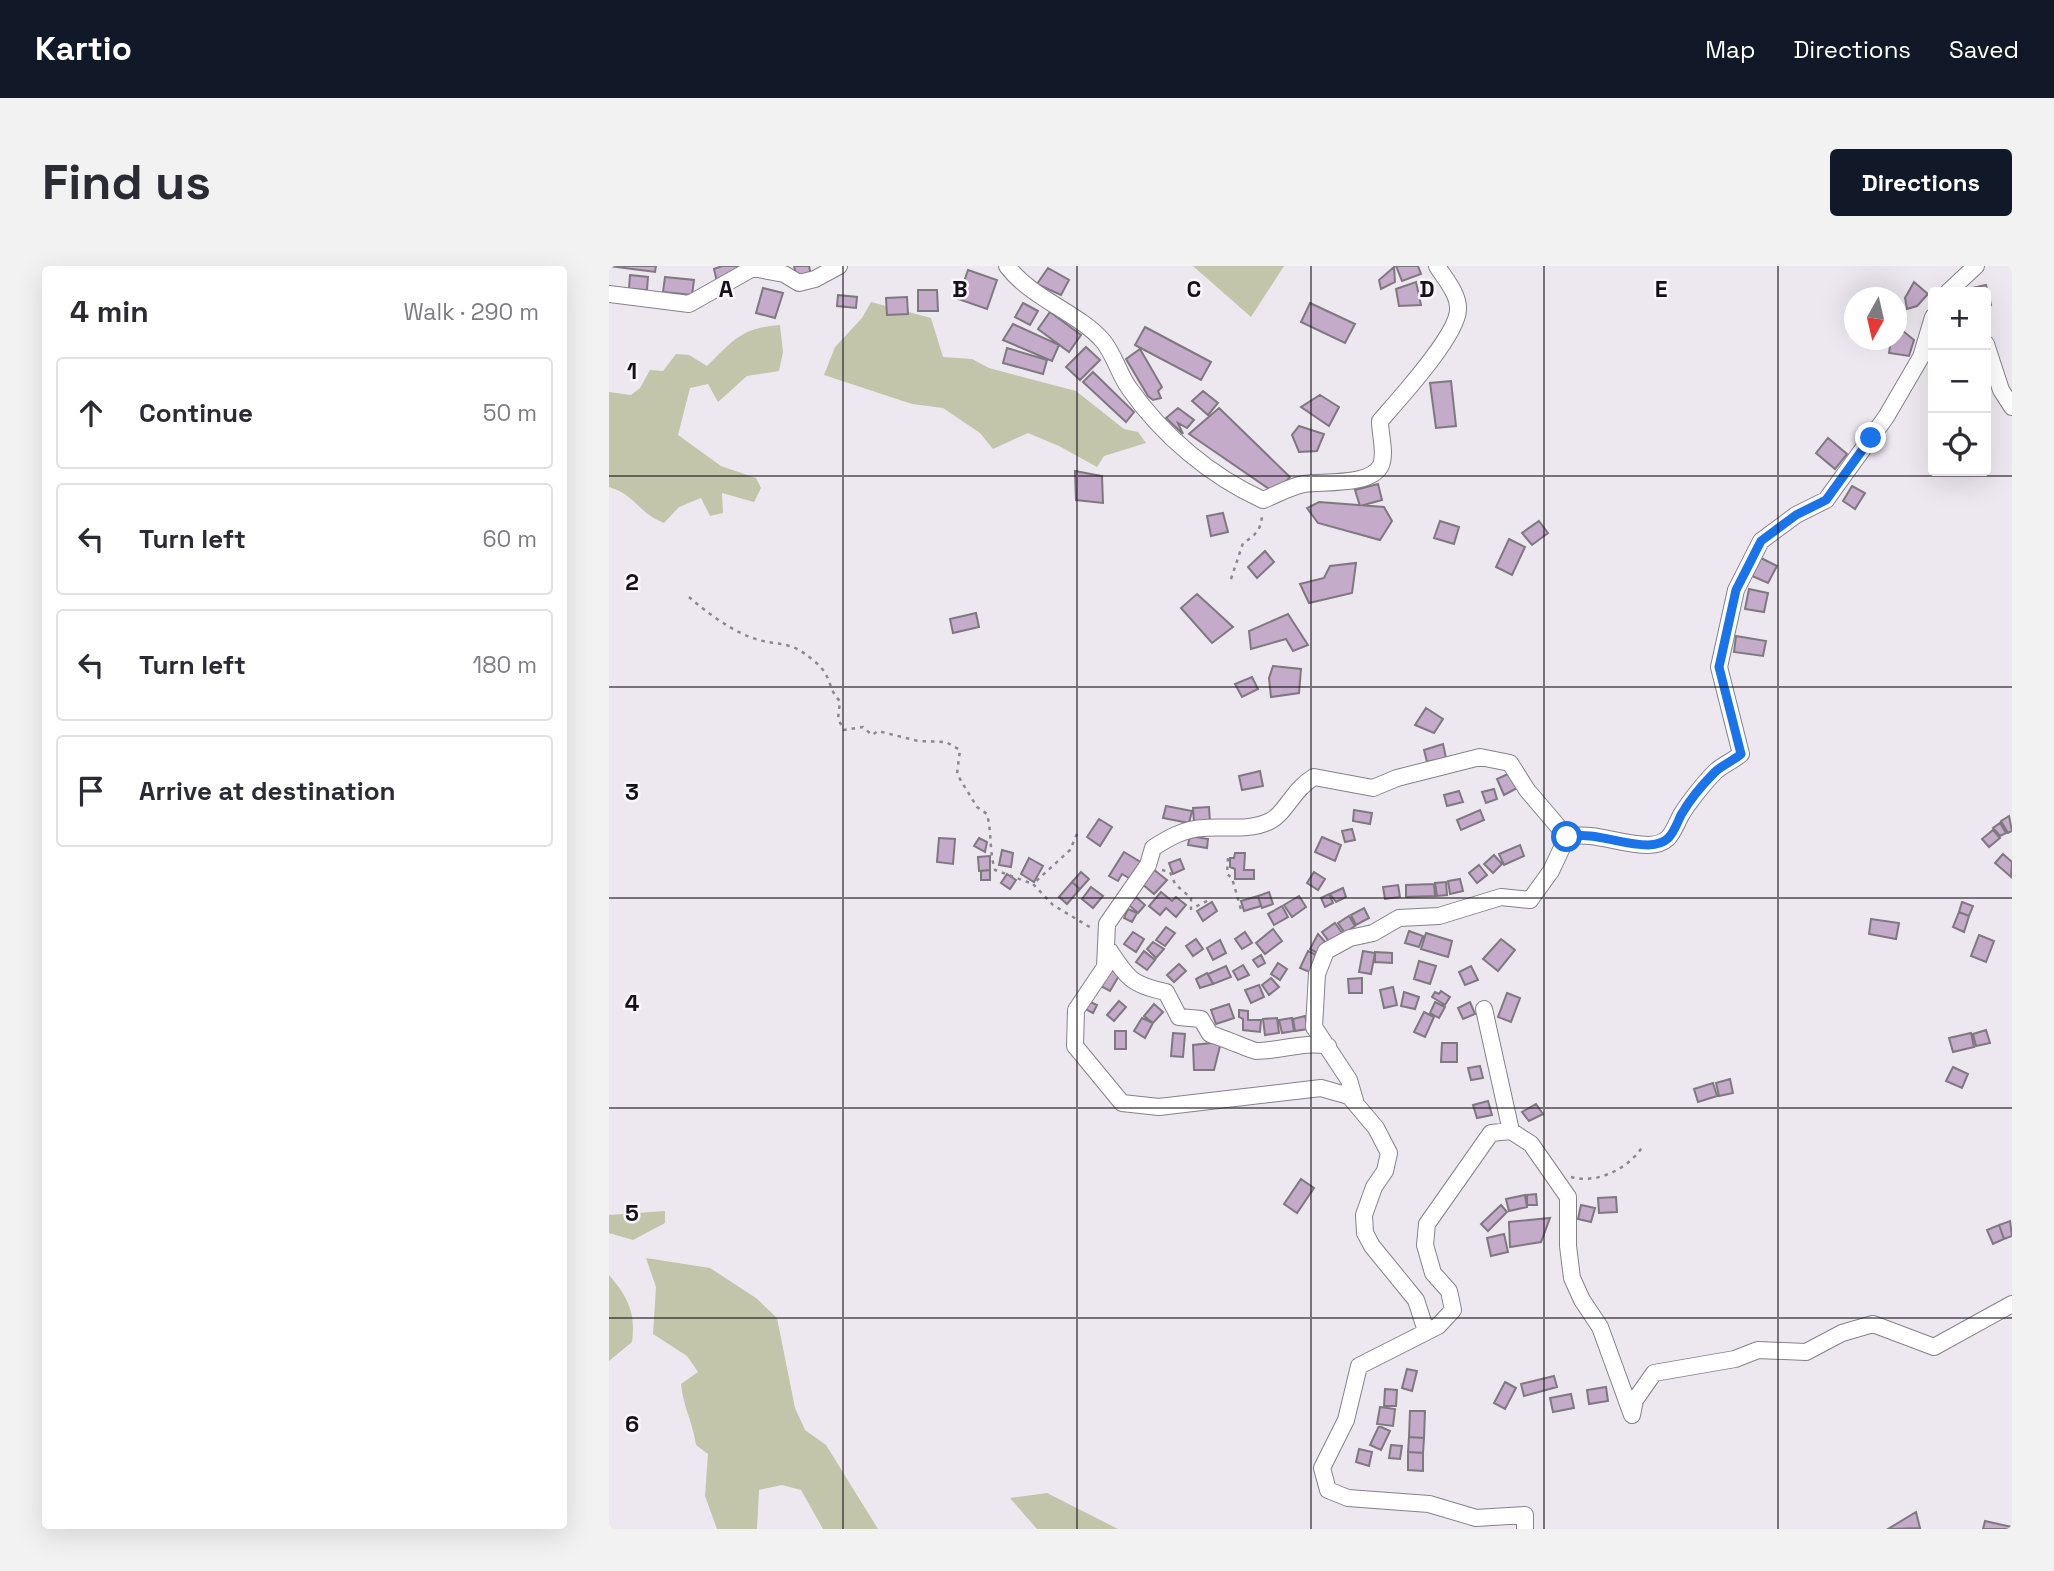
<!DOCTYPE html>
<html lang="en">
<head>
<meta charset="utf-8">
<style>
  :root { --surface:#fff; --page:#f2f2f3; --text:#2b2b33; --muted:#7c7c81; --line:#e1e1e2; --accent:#111827 }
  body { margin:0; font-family:"Space Grotesk",sans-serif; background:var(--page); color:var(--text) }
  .controls { position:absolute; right:21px; top:21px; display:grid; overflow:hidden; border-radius:7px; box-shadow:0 7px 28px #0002 }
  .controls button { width:63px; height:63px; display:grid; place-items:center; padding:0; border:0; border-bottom:2px solid var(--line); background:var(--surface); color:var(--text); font:35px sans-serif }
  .compass { position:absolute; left:1235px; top:21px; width:63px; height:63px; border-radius:50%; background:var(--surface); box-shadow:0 7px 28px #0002; rotate:188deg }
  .stop { position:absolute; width:21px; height:21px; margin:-16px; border:5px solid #1a73e8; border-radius:50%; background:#fff }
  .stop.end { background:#1a73e8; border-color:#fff; box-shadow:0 2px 7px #0008 }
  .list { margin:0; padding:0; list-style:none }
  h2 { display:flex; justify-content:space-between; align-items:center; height:91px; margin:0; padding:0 28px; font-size:30px }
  h2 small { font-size:23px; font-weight:400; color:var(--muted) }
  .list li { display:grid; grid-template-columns:46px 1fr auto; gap:21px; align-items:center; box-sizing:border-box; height:112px; margin:0 14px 14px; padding:0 14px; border:2px solid var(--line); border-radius:7px }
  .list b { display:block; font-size:26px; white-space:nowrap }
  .list em { font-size:23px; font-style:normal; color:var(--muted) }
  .icon { flex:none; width:38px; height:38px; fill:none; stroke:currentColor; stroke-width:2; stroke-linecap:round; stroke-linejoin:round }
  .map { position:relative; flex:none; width:1403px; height:1263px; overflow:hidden; border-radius:7px }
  header { display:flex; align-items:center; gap:42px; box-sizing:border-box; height:98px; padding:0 35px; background:var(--accent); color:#fff }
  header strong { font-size:33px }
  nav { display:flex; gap:38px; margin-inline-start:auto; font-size:24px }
  .intro { display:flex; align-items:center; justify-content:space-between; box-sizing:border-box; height:168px; padding:0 42px }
  h1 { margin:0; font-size:49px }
  .button { padding:18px 32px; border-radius:7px; background:var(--accent); color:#fff; font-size:24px; font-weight:700 }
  main { display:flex; gap:42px; padding:0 42px }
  aside { flex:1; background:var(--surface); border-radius:7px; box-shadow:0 7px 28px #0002 }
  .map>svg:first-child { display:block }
  .green { fill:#c2c5aa }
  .building { fill:#c4abc9; stroke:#7e787f; stroke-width:2 }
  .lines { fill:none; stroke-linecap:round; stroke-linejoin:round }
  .minor-casing { stroke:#868189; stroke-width:18 }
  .path { stroke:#8c878e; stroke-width:2.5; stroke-dasharray:3.5 5; stroke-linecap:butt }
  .minor { stroke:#fff; stroke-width:16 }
  .route { stroke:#1a73e8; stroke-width:9 }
  .grid { fill:none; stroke:#141215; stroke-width:2; stroke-opacity:0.55 }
  .grid-label { font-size:23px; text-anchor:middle; font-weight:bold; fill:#141215; stroke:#faf4fd; stroke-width:5; stroke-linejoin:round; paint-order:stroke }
</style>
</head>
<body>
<header>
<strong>Kartio</strong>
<nav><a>Map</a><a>Directions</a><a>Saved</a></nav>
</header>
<div class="intro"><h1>Find us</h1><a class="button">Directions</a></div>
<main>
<aside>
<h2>4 min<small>Walk · 290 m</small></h2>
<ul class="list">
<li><svg class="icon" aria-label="ahead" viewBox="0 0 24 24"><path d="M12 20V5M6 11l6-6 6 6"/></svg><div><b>Continue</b></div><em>50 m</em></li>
<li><svg class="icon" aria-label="left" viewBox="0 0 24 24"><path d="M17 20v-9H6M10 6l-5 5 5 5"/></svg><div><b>Turn left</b></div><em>60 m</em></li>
<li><svg class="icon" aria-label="left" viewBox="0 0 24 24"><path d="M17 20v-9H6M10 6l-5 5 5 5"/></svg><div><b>Turn left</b></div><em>180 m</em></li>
<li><svg class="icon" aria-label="arrive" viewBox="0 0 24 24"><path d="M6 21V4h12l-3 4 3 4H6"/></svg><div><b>Arrive at destination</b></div></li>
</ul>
</aside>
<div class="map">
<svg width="1403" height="1263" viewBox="0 0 1403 1263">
  <rect width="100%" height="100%" fill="#ede7f0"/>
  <path class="green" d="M 584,0 L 675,0 L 642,51 Z
    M 262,36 L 322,52 L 334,91 L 363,93 L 380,102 L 467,125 L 515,163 L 529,166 L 537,177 L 495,190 L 488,201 L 450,180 L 419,167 L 384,183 L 371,167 L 334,142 L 303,138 L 215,109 L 226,81 L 253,52 Z
    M 171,59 L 174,86 L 170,105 L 138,110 L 109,136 L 99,118 L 81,122 L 69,169 L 112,200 L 147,212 L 152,222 L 145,236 L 113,227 L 114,247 L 101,250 L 92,232 L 70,241 L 55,257 C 28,246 28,230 0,221 L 0,126 L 22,129 L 31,122 L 41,104 L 54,105 L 67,88 L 80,89 L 98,100 C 125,74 132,62 171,59 Z
    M 56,945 L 56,957 L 24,974 L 0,967 L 0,949 Z
    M 37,992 L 101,1002 L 147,1032 L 168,1052 L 186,1142 L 196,1164 L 217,1179 L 269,1263 L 214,1263 L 192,1224 L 173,1219 L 150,1224 L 148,1263 L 108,1263 L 96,1230 L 99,1188 L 87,1179 C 84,1157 74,1140 72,1118 L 89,1106 L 78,1090 L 44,1068 L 47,1021 Z
    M 0,1009 C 19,1031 27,1047 23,1076 L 0,1095 Z
    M 438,1227 L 509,1263 L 428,1263 L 401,1232 Z"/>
  <path class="building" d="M 0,0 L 47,0 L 46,6 Z
    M 134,0 L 108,16 L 105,3 L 113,0 Z
    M 185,0 L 200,0 L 202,9 L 188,12 Z
    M 787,0 L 809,0 L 812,8 L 793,15 Z
    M 785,1 L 786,16 L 772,23 L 770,14 Z
    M 439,2 L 460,14 L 452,29 L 428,18 Z
    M 359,4 L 388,14 L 378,43 L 349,33 Z
    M 21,9 L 39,11 L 38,24 L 20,23 Z
    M 56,11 L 85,14 L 83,29 L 54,26 Z
    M 807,16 L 812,39 L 790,40 L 787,23 Z
    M 1305,16 L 1319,28 L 1308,40 L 1298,43 L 1296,32 Z
    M 1377,19 L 1382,39 L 1377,40 L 1377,26 L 1364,26 L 1363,22 Z
    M 154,22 L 174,27 L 166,52 L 147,47 Z
    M 309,24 L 328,24 L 329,45 L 309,45 Z
    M 229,29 L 248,31 L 247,42 L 228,40 Z
    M 298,31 L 299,48 L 278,49 L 277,32 Z
    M 414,37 L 429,45 L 421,59 L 406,51 Z
    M 701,37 L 746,58 L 736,77 L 692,56 Z
    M 441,46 L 472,69 L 460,86 L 429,63 Z
    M 404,58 L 450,79 L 443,95 L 394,74 Z
    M 536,61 L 602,96 L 592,114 L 526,79 Z
    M 1294,65 L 1305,74 L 1300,90 L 1280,87 L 1282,74 L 1288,74 L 1288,68 Z
    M 477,81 L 491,94 L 471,114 L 457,101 Z
    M 398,82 L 438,94 L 434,108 L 394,97 Z
    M 531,83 L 553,121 L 549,125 L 552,132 L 544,134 L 539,130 L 517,93 Z
    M 484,106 L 525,146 L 517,156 L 474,116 Z
    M 842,115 L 847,160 L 827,162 L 821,117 Z
    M 594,125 L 609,137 L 599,149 L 583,135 Z
    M 711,129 L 730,141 L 720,160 L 692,141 Z
    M 569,142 L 585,154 L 578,162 L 569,157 L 574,168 L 557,152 Z
    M 610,142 L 681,211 L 666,227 L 580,168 Z
    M 690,160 L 715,168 L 708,185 L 690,186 L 683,169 Z
    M 1219,172 L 1238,188 L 1226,203 L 1207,187 Z
    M 466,205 L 493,210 L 494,237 L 467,234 Z
    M 769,218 L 773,234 L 751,240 L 746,224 Z
    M 1243,220 L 1256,227 L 1246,243 L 1234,235 Z
    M 710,236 L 775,241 L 783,255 L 771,274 L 709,257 L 698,242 Z
    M 614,247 L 619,266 L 602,270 L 598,250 Z
    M 831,255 L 850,261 L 845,278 L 825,272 Z
    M 930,255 L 939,267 L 923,279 L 913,267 Z
    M 900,273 L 916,281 L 903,309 L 887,301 Z
    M 656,285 L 665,296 L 648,312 L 639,301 Z
    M 1152,292 L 1168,300 L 1159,317 L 1143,310 Z
    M 747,297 L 743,327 L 700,337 L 691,318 L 715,312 L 721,300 Z
    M 1140,323 L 1159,327 L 1155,346 L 1136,343 Z
    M 588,328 L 624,361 L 603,377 L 572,342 Z
    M 367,347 L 370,361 L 344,367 L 341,353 Z
    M 679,348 L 699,379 L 684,385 L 677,373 L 642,383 L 640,365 Z
    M 1127,370 L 1157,375 L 1154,390 L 1125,386 Z
    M 664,400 L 692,403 L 690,427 L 662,431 L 660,412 Z
    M 643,411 L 649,423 L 633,431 L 626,418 Z
    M 817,442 L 834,453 L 825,467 L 806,459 Z
    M 834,478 L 837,492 L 818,496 L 815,484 Z
    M 651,505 L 654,520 L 633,524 L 630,510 Z
    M 903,506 L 910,521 L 895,529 L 888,513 Z
    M 885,523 L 888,533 L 877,537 L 873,526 Z
    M 850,525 L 854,536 L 838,540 L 835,529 Z
    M 557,540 L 583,545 L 580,557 L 554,552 Z
    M 600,541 L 601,556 L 585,557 L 584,542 Z
    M 745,544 L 763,547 L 761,558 L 744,555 Z
    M 871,544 L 875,554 L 852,564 L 848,554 Z
    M 1400,550 L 1403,565 L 1399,567 L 1392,555 Z
    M 490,553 L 503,561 L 491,580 L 478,571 Z
    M 1391,557 L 1397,567 L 1391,570 L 1384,562 Z
    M 743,563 L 746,574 L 736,576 L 733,565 Z
    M 1384,564 L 1391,572 L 1380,581 L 1373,573 Z
    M 581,570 L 599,573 L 598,582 L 579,579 Z
    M 713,571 L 732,579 L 726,595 L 706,586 Z
    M 330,572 L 346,573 L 344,598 L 328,596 Z
    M 370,572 L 378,576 L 376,586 L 365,580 Z
    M 911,579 L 915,590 L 895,599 L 890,588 Z
    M 393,584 L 404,587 L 402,601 L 390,599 Z
    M 515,586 L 535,598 L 525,615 L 513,608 L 509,615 L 500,610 Z
    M 626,587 L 636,587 L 635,604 L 645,604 L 645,613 L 626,613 L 626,603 L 621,601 L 621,592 L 625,592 Z
    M 1394,588 L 1403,596 L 1402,611 L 1386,597 Z
    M 885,589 L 893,598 L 884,607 L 875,598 Z
    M 381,590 L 381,604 L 370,605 L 369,591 Z
    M 420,592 L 434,600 L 425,616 L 412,608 Z
    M 571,593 L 575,603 L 564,608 L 560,597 Z
    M 870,599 L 878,609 L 868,617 L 860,607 Z
    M 544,603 L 558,614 L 545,628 L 532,617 Z
    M 381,604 L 381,614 L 372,614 L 372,605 Z
    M 472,606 L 480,613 L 471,623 L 463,616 Z
    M 705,606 L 716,613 L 709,624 L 698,617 Z
    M 398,608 L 407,614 L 401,623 L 392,617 Z
    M 851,613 L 854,625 L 841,628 L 839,615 Z
    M 463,616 L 471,623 L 458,638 L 450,631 Z
    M 837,616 L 838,629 L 828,630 L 826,617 Z
    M 825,618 L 826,630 L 797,631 L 797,619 Z
    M 789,619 L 791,631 L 776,633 L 774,621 Z
    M 482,621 L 494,630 L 484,642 L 473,633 Z
    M 734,622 L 737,631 L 727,636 L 721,628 Z
    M 552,626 L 563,635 L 567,631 L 577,639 L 567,651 L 557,642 L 551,649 L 540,640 Z
    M 660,626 L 664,638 L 653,642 L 649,630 Z
    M 720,628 L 724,637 L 716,641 L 712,632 Z
    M 649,630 L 652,640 L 635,645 L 632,635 Z
    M 690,630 L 697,641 L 683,651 L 675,639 Z
    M 527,631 L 536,639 L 529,647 L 520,639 Z
    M 603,636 L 608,645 L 594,655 L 588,645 Z
    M 1353,636 L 1364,640 L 1360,650 L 1350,646 Z
    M 673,640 L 679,651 L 665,659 L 659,648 Z
    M 755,642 L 760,652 L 747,659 L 742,649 Z
    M 519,643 L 528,647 L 523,656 L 515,652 Z
    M 1350,646 L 1360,650 L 1355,666 L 1344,661 Z
    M 740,650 L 746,660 L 736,667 L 729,657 Z
    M 1262,653 L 1290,657 L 1287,673 L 1260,668 Z
    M 726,657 L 734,668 L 721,677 L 713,666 Z
    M 557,661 L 566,667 L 556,680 L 547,674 Z
    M 664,663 L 673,675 L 656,688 L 647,677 Z
    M 800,665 L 814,670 L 810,681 L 796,677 Z
    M 524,666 L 535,673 L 527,686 L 515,678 Z
    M 636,666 L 643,677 L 633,683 L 626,673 Z
    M 817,667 L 843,675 L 839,691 L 812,683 Z
    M 709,668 L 718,678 L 712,689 L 701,683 Z
    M 1370,669 L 1385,675 L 1377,696 L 1362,690 Z
    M 587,673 L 594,683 L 584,690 L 577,680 Z
    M 892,673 L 906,684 L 889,705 L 874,693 Z
    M 611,674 L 617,687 L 604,694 L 598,682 Z
    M 544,676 L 555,683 L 547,692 L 538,683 Z
    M 535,685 L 546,694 L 538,704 L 527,696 Z
    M 699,685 L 711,691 L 703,707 L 691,702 Z
    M 754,685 L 766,687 L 762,708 L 750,706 Z
    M 766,686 L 783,687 L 783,697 L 766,696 Z
    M 652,689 L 656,697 L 649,701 L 644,694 Z
    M 810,695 L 827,700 L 821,718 L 805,713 Z
    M 501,696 L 514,703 L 501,725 L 488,718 Z
    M 669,697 L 678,703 L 671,714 L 662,708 Z
    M 570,698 L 577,705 L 565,716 L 558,709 Z
    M 634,699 L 640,709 L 629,714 L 624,705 Z
    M 617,700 L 622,711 L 604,718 L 599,708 Z
    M 862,700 L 869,714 L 856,719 L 850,706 Z
    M 598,707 L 604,718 L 591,722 L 587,713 Z
    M 662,712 L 670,721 L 660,729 L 653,719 Z
    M 753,712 L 753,727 L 740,727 L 739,713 Z
    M 650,719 L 655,731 L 642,737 L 636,724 Z
    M 784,721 L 788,739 L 775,742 L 771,724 Z
    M 832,725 L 841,731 L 836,739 L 823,731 L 826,726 L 830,728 Z
    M 795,726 L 810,731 L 806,743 L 792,740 Z
    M 898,727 L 911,732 L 902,756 L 889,751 Z
    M 479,735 L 488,739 L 484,747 L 475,742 Z
    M 510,735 L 517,741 L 505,755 L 498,749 Z
    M 826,736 L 836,741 L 830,752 L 821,747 Z
    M 861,736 L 866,748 L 854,753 L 849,742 Z
    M 545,738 L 554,746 L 544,757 L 535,750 Z
    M 620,738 L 625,752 L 607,758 L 602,744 Z
    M 630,744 L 639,745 L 639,754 L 652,754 L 651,766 L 634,764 L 634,753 L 630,751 Z
    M 815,746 L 825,751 L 816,771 L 805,766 Z
    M 696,750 L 699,763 L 686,765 L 684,753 Z
    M 533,752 L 544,757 L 536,772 L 525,765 Z
    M 668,752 L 670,767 L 656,769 L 654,753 Z
    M 683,752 L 685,765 L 673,767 L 670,754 Z
    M 1377,764 L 1381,777 L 1367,780 L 1364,768 Z
    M 506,765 L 517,765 L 517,783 L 506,783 Z
    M 564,767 L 576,768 L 574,791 L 562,790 Z
    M 1362,767 L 1365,781 L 1344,786 L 1340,772 Z
    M 612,776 L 605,804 L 585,804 L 584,779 Z
    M 833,777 L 848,777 L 848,796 L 832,796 Z
    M 871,800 L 874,812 L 862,814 L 859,802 Z
    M 1344,801 L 1359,808 L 1353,822 L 1337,815 Z
    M 1121,813 L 1124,827 L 1110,830 L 1107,817 Z
    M 1104,817 L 1108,830 L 1089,836 L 1085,823 Z
    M 879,835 L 883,849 L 868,852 L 864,839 Z
    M 927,838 L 934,848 L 920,855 L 913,846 Z
    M 692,913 L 705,922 L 688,947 L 675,938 Z
    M 927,928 L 928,939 L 918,939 L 918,929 Z
    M 916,929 L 918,941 L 900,945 L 897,933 Z
    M 1007,931 L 1008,946 L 990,947 L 989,932 Z
    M 892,939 L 898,946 L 879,965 L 872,958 Z
    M 972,939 L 986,942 L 982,956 L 969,953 Z
    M 941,952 L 932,976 L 901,981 L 900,956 Z
    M 1401,955 L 1403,970 L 1395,973 L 1390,959 Z
    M 1390,959 L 1395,973 L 1384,978 L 1378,964 Z
    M 895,968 L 899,986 L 882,990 L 878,972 Z
    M 798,1103 L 808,1105 L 803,1125 L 793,1122 Z
    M 945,1110 L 948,1121 L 915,1130 L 912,1118 Z
    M 896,1116 L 907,1122 L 896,1143 L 885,1137 Z
    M 997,1121 L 999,1135 L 980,1138 L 978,1124 Z
    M 776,1123 L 788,1124 L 787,1140 L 775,1140 Z
    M 962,1128 L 965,1142 L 944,1146 L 941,1132 Z
    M 771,1141 L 786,1143 L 784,1160 L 768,1158 Z
    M 801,1145 L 816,1145 L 815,1172 L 800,1171 Z
    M 770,1160 L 781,1165 L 772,1184 L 761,1179 Z
    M 800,1171 L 815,1172 L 814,1187 L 799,1186 Z
    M 782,1179 L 793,1180 L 791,1193 L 780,1192 Z
    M 750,1183 L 763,1186 L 760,1200 L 747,1196 Z
    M 799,1186 L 814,1187 L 814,1205 L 799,1204 Z
    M 1307,1246 L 1311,1262 L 1279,1263 Z
    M 1376,1255 L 1403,1261 L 1402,1263 L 1374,1263 Z"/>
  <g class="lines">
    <defs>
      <path id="minor" d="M 398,0 C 423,33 470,47 494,75 C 505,88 510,108 520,122 C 553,169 601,210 654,234 C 667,229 682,220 695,218 C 714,215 763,220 772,199 C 777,187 771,169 771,155 C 790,133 848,70 849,44 C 850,28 836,13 828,0
        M 1339,26 L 1367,0
        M 0,28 L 80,38 L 144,2 L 175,8 L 190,17 L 206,13 L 230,0
        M 1377,78 L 1392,124 L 1403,141
        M 500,684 C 519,713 523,719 557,726 L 570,751 L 592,753 L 601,768 C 612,771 642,784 647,785 C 672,785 696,775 719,780
        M 875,743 L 902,865
        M 747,838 L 740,814 L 705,761 L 708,708 L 717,685 L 741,672 L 764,667 L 790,652 L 830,650 L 892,631 L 921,634 L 942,605 L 958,571 C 985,565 1011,579 1039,579 C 1062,578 1063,566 1072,549 C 1080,536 1095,517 1106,506 C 1113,499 1124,495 1132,488 L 1110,401 L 1127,324 L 1152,275 L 1187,249 L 1217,234 L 1277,151 L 1312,91 L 1324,51
        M 817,1065 L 807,1034 L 763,980 L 756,967 L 755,949 L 765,921 L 776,905 L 780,887 L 767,862 L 740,830 L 712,822 L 550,841 L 513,837 L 466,780 L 467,744 L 496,701 L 498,658 L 539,599 L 544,582 C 559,572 575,563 594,562 C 615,560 639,565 659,556 C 677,548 683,524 705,511 L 764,522 L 788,512 L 871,491 L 901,497 L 918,524 L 958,571
        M 916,1263 L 916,1249 L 867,1252 L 820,1238 L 739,1232 L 719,1224 L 713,1202 L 737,1154 L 750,1100 L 829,1060 L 844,1044 L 840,1025 L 824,1007 L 816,979 L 818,958 L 882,867 L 902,865 L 922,878 L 959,931 L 959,980 L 963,1012 L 973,1034 L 991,1061 L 1023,1149 L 1026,1134 L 1045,1107 L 1126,1093 L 1149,1084 L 1197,1086 L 1233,1067 L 1264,1058 L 1325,1081 L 1403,1038"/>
    </defs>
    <use href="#minor" class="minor-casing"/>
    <path class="path" d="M 622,313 L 634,277 C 646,270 653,263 653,248
      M 80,331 C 98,347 127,368 150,374 C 167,379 181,376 196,388 C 203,393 212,400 216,407 C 222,417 222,427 231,435 L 229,453 L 235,464 L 254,461 L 263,469 L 269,465 L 309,475 L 337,476 L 351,484 L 348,508 L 368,541 L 378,548 C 383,567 380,585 386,604 L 424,618
      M 468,568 L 461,584 L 424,618 L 444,639 L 484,663
      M 619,592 L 618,608 L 623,612 L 633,647
      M 553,604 L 561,606 L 566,618 L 582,632 L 582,643 L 600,634
      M 962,911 C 989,918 1019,903 1034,880"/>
    <use href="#minor" class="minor"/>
  </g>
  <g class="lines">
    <path class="route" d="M 958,571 C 985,565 1011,579 1039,579 C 1062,578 1064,566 1072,549 C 1080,535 1095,517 1106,506 C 1113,499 1124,495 1132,488 L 1110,401 L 1127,324 L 1152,275 L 1187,249 L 1217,234 L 1262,172"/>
  </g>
  <path class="grid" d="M 234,0 L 234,1263M 468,0 L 468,1263M 702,0 L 702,1263M 935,0 L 935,1263M 1169,0 L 1169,1263M 0,210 L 1403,210M 0,421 L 1403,421M 0,632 L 1403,632M 0,842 L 1403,842M 0,1052 L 1403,1052"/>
  <g class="grid-label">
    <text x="117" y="31">A</text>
    <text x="351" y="31">B</text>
    <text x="585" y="31">C</text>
    <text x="818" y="31">D</text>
    <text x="1052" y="31">E</text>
    <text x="23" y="113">1</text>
    <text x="23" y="324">2</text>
    <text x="23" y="534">3</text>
    <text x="23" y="745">4</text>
    <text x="23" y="955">5</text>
    <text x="23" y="1166">6</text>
  </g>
</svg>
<div class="controls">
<button>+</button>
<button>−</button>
<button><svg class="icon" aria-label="locate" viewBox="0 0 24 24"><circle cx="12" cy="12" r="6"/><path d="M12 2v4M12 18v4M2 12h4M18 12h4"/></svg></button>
</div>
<svg class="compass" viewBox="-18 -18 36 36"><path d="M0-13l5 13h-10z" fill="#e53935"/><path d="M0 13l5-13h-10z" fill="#7c7c81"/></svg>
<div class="stop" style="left:958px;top:571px"></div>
<div class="stop end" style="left:1262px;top:172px"></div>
</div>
</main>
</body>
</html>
